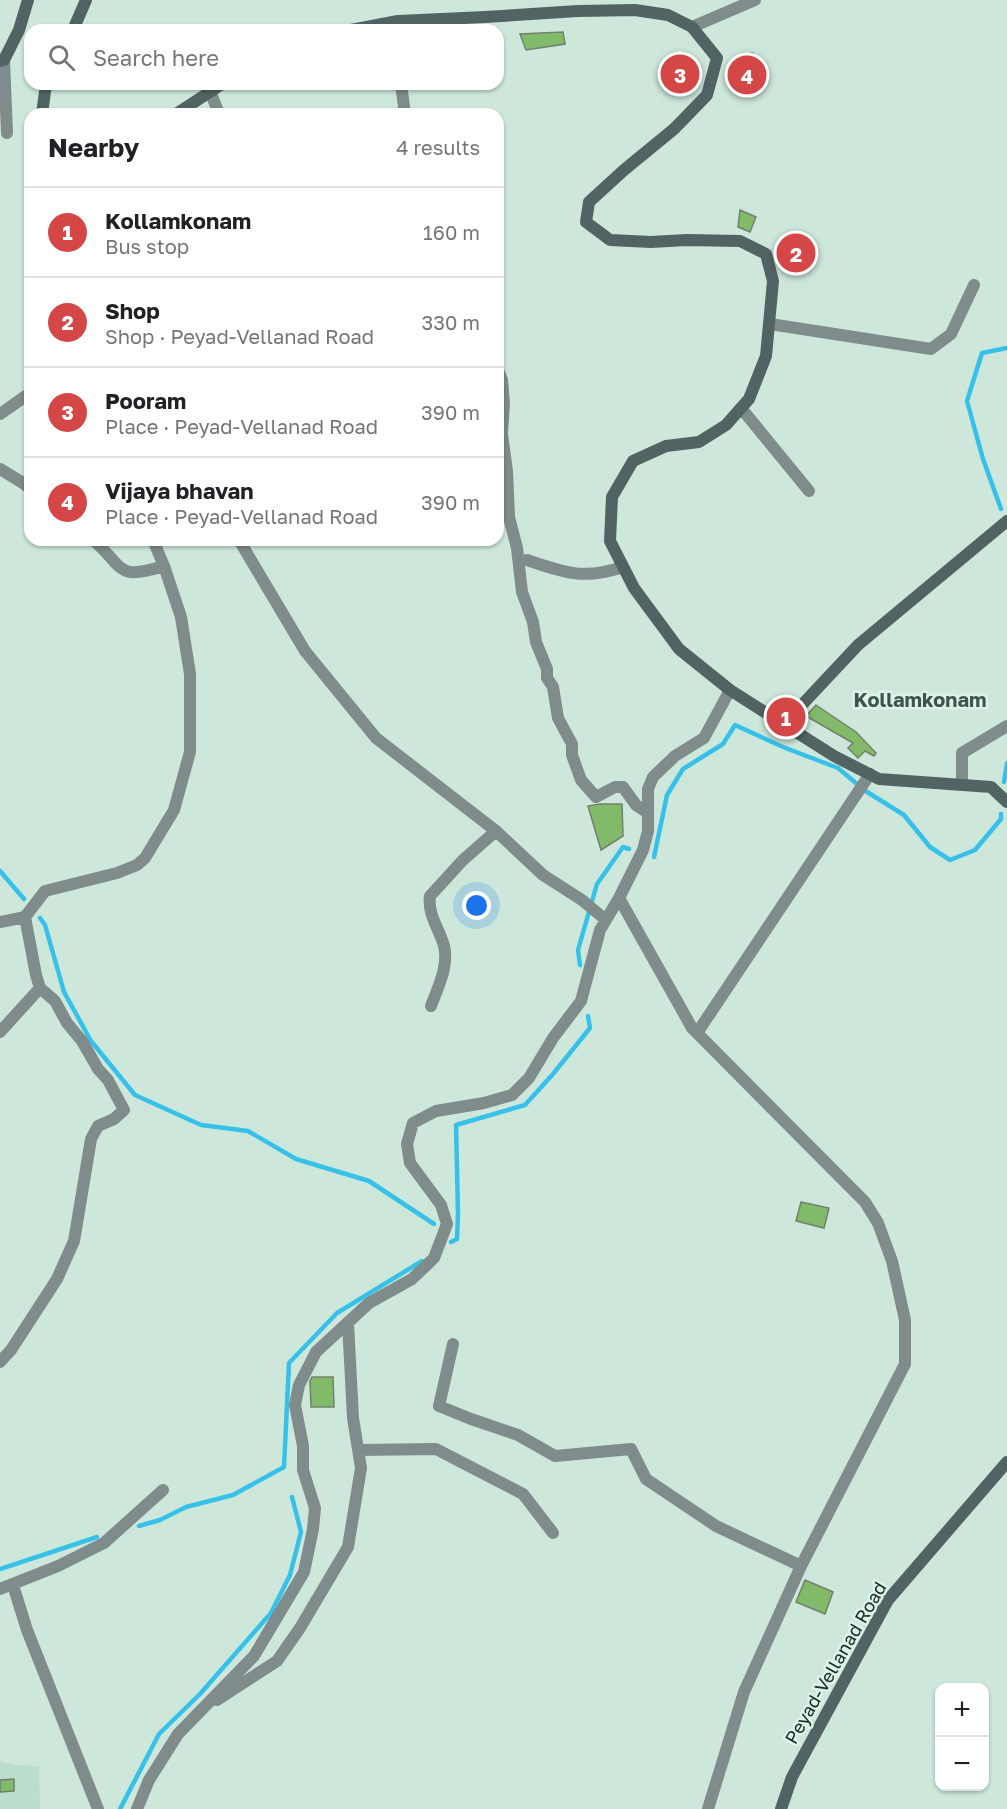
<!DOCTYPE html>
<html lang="en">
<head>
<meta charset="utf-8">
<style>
  :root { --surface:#fff; --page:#f2f2f2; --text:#202124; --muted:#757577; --line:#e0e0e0; --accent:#d54646 }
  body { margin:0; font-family:"Golos Text",sans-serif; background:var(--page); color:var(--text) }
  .controls { position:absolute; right:18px; bottom:18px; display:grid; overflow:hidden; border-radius:12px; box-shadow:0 2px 4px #0004 }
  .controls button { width:54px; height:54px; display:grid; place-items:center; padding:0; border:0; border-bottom:2px solid var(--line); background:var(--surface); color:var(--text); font:30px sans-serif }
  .you { position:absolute; left:477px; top:906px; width:21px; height:21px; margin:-15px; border:4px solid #fff; border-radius:50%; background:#1a73e8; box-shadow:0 0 0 9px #1a73e833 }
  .badge { display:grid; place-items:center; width:39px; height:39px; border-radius:50%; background:var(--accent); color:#fff; font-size:20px; font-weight:700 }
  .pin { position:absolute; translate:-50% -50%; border:3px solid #fff; box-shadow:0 2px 6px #0006 }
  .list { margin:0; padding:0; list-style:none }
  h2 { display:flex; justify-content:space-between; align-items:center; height:78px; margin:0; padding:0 24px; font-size:26px }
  h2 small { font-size:20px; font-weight:400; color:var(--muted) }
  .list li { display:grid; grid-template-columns:39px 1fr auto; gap:18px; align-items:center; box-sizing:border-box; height:90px; padding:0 24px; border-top:2px solid var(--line) }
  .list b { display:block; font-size:22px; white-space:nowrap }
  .list p { margin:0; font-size:20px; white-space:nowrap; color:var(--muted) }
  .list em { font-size:20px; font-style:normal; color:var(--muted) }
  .icon { flex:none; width:33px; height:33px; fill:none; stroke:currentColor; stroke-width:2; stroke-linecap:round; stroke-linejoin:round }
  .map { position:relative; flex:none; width:1007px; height:1809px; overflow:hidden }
  .search { position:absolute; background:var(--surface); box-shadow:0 2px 4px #0004; left:24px; top:24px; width:480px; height:66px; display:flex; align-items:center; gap:15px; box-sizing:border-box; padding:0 21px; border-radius:18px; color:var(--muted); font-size:22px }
  .panel { position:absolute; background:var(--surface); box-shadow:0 2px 4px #0004; left:24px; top:108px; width:480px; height:438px; border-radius:18px }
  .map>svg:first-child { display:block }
  .built { fill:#baddcd }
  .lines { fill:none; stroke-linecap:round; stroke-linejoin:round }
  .stream { stroke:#37c1e9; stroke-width:4.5 }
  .building { fill:#81bb6a; stroke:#72806d; stroke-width:1.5 }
  .street { stroke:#7f8c8b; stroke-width:12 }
  .secondary { stroke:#516463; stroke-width:12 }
  .labels { text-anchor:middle; stroke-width:5; stroke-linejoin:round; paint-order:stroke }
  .street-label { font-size:18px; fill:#202a25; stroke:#daf5e8 }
  .neighbourhood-label { font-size:20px; font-weight:bold; fill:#3e554b; stroke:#daf5e8 }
</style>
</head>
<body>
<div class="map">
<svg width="1007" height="1809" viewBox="0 0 1007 1809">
  <rect width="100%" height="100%" fill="#cde8db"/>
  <path class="built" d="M 0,1761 L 15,1765 L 39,1766 L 40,1809 L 0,1809 Z"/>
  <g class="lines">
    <path class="stream" d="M 1001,509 L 983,459 L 967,401 L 982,353 L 1007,348
      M 1004,782 L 1007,763
      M 654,857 L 667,795 L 683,769 L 723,744 L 735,725 L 783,747 L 838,768 L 864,790 L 904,815 L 930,847 L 950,860 L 975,850 L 1001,819 L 1001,814
      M 0,871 L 24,899
      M 40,918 L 45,925 L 64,992 L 91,1041 L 135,1095 L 201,1125 L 248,1131 L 296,1159 L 369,1181 L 434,1224
      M 580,965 L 578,950 L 597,884 L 623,847 L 629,849
      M 451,1242 L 457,1239 L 458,1214 L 456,1125 L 525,1105 L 553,1074 L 590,1028 L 588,1016
      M 139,1526 L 160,1520 L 186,1507 L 233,1495 L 284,1467 L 289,1363 L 337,1313 L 422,1261
      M 0,1569 L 97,1537
      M 120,1809 L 159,1734 L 200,1694 L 271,1613 L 290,1575 L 301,1532 L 292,1497"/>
  </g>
  <path class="building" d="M 563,32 L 565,44 L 526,50 L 520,34 Z
    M 752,53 L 767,67 L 750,85 L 735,82 L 736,68 Z
    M 690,64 L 690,82 L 672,82 L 670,67 Z
    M 740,210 L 756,217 L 750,232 L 738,227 Z
    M 814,243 L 816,260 L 779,264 L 776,246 Z
    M 816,705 L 856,732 L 876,753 L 874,756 L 865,751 L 858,758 L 848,748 L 853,743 L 806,716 Z
    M 600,804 L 622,804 L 623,836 L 601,850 L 588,806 Z
    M 801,1202 L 829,1208 L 824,1228 L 796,1221 Z
    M 312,1377 L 333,1377 L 334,1407 L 311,1407 L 310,1381 Z
    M 805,1580 L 833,1592 L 825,1614 L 796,1602 Z
    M 14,1779 L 14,1791 L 0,1792 L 0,1780 Z"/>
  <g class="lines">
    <path class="street" d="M 692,27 L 755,0
      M 4,60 L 7,133
      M 401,84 L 405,114
      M 210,91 L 219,114
      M 770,324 L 931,349 L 951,334 L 974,285
      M 498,370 L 502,380 L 504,403 L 502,434 L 507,471 L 509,517 L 517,548 L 522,592 L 533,622 L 536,642 L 547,669 L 547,678 L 553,687 L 558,718 L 572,744 L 572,755 L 581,780 L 596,797 L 615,787 L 623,787 L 636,805 L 648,813
      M 741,408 L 809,491
      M 0,414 L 30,393
      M 0,469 L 23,483 L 30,489
      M 153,540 L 164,566
      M 239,540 L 305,651 L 376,738 L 496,831 L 543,875 L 582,900 L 606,920
      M 527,560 C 565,573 584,580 623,567
      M 962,784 L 962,753 L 1007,726
      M 619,898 L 692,1028 L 865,1202 L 878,1223 L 892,1261 L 905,1320 L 905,1364 L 801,1566 L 744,1692 L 708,1809
      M 0,922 L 25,917
      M 431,1006 C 438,987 449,966 444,946 C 440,930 427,914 430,896 L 463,860 L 496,831
      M 0,1032 L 40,988
      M 697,1033 L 870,774
      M 453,1344 L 439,1406 L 471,1419 L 518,1435 L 555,1456 L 631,1449 L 646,1479 L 716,1526 L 801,1566
      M 0,1362 L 11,1350 L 57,1279 L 74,1241 L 91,1139 L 98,1126 L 114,1119 L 124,1110 L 108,1080 L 98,1069 L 82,1041 L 67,1023 L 55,1001 L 40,988 L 36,975 L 25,917 L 45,891 L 117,873 L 137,865 L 145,858 L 174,810 L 190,752 L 190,674 L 181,617 L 164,566 C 115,581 126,568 93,540
      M 358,1450 L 436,1449 L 523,1494 L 553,1533
      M 13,1585 L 27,1630 L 98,1809
      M 0,1589 L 58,1566 L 104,1543 L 163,1490
      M 217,1700 L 277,1661 L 300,1628 L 348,1547 L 361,1468 L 353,1418 L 348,1323
      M 137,1809 L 149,1780 L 178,1734 L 254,1656 L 304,1572 L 313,1529 L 315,1508 L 303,1470 L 303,1446 L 295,1405 L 299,1385 L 316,1352 L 369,1303 L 412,1279 L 434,1258 L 447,1224 L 441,1205 L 410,1163 L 407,1144 L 413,1123 L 436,1111 L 484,1103 L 512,1095 L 529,1078 L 553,1038 L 581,1001 L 600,930 L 619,898 L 643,850 L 648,831 L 648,789 L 653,777 L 675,756 L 704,738 L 730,690"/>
    <path class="secondary" d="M 73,30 L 86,0
      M 351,30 L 398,21 L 485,17 L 578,11 L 635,10 L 668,15 L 692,27 L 717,58 L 707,95 L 674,129 L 624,170 L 589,202 L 586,222 L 610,240 L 651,242 L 687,240 L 740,241 L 766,254 L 773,281 L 766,356 L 749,399 L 726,425 L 699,442 L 666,446 L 633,461 L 612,497 L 610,541 L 634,588 L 679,649 L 730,690 L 834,756 L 879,779 L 991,787 L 1007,802
      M 0,61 L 4,60 L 19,30 L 28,0
      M 42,114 L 46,84
      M 176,114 L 222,84
      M 784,724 L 858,645 L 1007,521
      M 781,1809 L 792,1777 L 888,1600 L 1007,1462"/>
  </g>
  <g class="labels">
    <g class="street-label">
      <text transform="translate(836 1663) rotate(-60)" y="6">Peyad-Vellanad Road</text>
    </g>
    <g class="neighbourhood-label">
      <text x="920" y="707">Kollamkonam</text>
    </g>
  </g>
</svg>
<div class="controls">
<button>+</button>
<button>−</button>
</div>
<div class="you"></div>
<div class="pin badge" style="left:786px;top:717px">1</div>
<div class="pin badge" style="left:796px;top:253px">2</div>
<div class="pin badge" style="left:680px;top:74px">3</div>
<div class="pin badge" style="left:747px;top:75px">4</div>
<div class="search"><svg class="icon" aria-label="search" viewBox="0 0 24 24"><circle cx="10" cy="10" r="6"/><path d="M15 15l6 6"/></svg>Search here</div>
<section class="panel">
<h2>Nearby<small>4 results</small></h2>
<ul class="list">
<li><span class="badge">1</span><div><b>Kollamkonam</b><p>Bus stop</p></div><em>160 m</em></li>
<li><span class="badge">2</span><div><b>Shop</b><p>Shop · Peyad-Vellanad Road</p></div><em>330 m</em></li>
<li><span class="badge">3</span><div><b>Pooram</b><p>Place · Peyad-Vellanad Road</p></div><em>390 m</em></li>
<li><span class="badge">4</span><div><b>Vijaya bhavan</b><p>Place · Peyad-Vellanad Road</p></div><em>390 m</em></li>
</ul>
</section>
</div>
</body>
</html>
